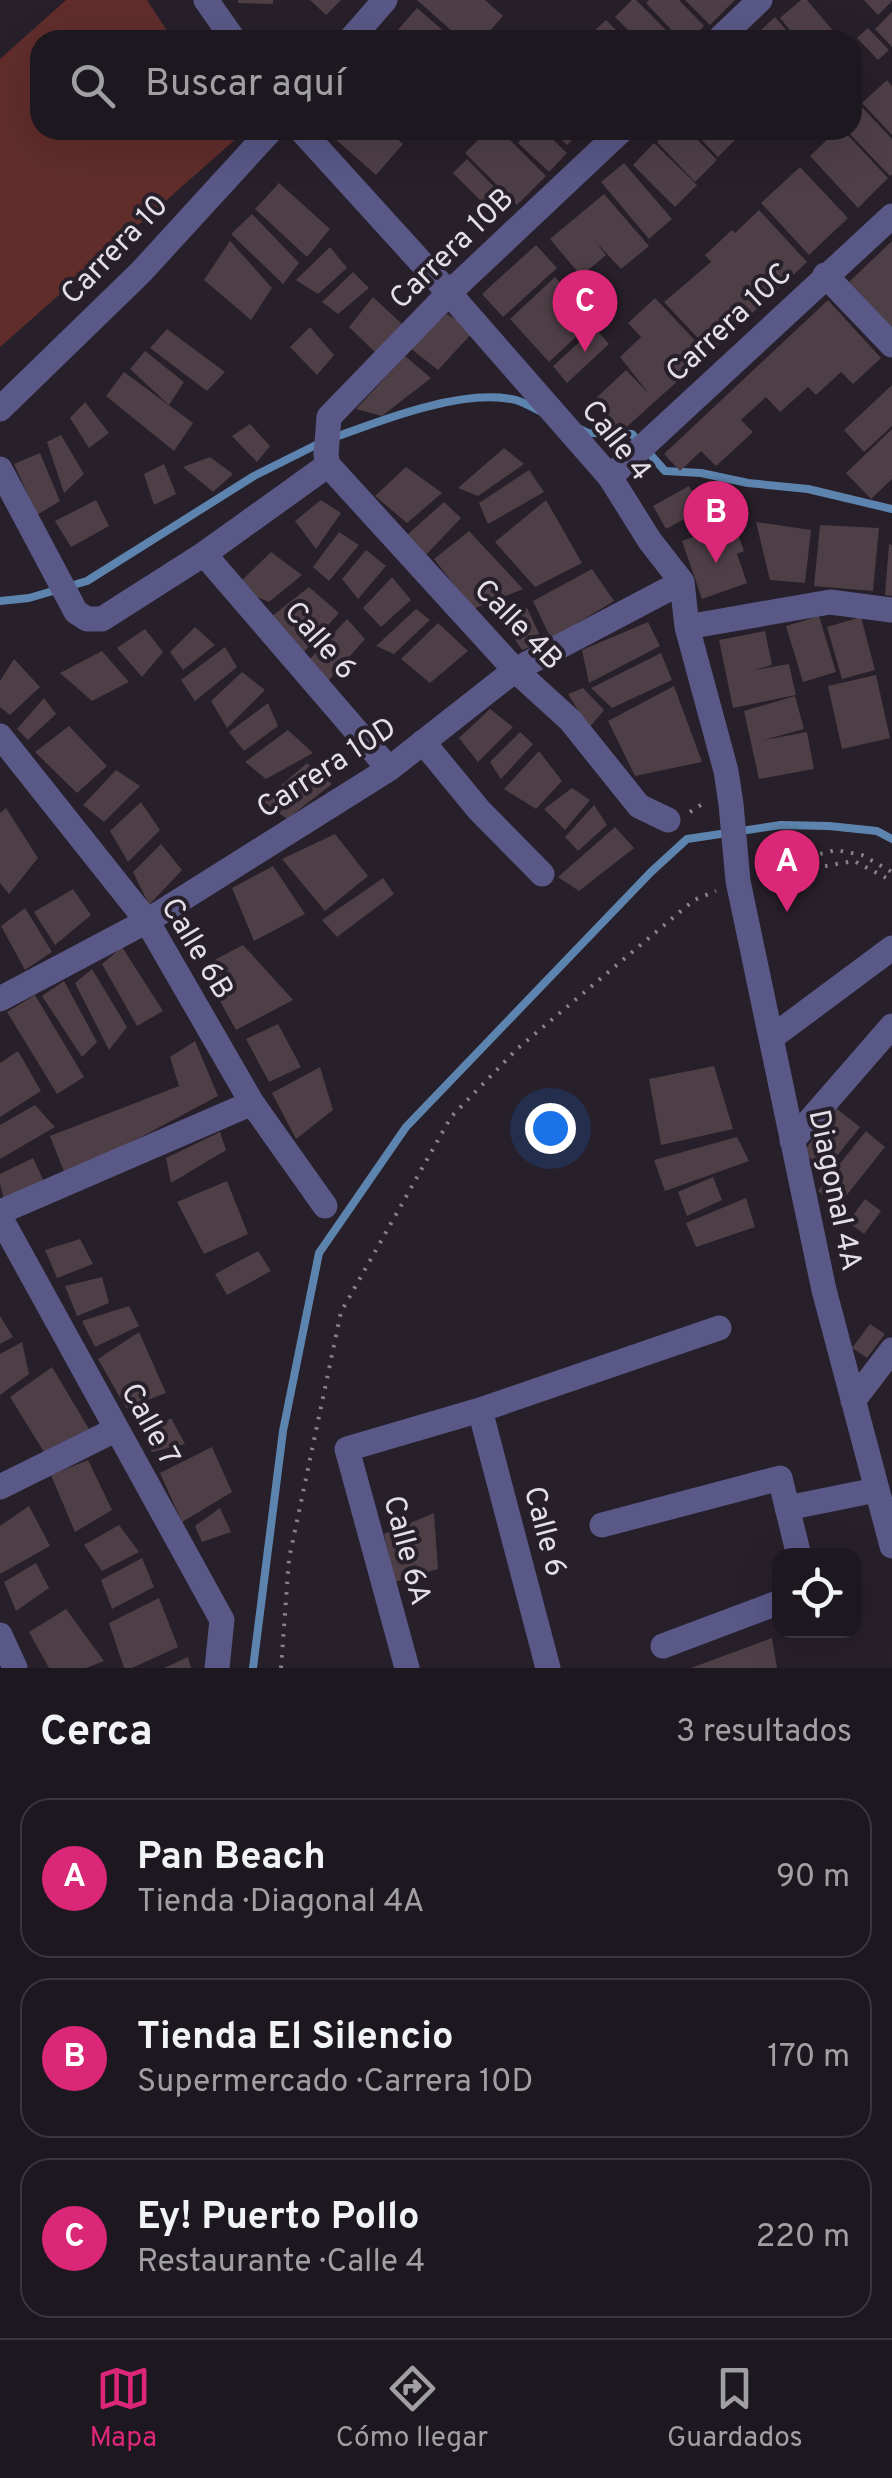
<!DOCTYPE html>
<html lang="es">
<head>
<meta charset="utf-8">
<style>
  :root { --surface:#1d171f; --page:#2a242c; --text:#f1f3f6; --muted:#a09fa4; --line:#3b363d; --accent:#db2777 }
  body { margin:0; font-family:Overpass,sans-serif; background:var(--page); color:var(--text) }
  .controls { position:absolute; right:30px; bottom:30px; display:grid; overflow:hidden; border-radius:20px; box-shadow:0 10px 40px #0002 }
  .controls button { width:90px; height:90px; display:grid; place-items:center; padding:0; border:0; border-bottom:2px solid var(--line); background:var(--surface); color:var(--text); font:50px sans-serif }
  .you { position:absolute; left:550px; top:1128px; width:35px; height:35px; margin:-25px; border:8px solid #fff; border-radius:50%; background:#1a73e8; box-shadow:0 0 0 15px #1a73e833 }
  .badge { display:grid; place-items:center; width:65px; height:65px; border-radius:50%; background:var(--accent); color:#fff; font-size:32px; font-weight:700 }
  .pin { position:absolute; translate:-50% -82px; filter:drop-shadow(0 2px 5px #0008) }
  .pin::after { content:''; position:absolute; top:52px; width:35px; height:30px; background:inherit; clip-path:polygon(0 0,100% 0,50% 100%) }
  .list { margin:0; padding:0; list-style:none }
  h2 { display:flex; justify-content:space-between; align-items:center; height:130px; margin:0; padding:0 40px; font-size:42px }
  h2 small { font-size:32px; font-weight:400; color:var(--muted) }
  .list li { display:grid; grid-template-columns:65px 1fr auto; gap:30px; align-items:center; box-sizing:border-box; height:160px; margin:0 20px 20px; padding:0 20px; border:2px solid var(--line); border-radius:30px }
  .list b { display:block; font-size:38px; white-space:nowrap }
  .list p { margin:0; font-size:32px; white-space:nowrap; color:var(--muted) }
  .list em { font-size:32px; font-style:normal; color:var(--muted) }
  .icon { flex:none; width:55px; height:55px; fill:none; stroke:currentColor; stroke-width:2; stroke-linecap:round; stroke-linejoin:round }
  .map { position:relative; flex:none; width:892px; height:1668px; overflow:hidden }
  .search { position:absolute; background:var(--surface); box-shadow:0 10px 40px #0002; left:30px; right:30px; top:30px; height:110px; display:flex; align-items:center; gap:25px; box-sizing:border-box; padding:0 35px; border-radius:30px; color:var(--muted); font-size:38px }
  .sheet { height:670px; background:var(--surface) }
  nav { display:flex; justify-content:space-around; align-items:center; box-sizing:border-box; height:140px; border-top:2px solid var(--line); background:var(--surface); font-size:28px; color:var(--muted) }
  nav a { display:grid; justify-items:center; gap:5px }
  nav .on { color:var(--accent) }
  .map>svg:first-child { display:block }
  .green { fill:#602d2b }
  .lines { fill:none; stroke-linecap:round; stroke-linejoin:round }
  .stream { stroke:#5d84ae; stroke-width:8 }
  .building { fill:#4e3f46 }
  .path { stroke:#88828a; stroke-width:4; stroke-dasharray:2.5 8; stroke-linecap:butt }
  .minor { stroke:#595887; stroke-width:25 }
  .labels { text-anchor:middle; stroke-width:8; stroke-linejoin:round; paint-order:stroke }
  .street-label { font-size:30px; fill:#e4dfe6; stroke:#271f29 }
</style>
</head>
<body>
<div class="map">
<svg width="892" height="1668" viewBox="0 0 892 1668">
  <rect width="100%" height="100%" fill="#271f29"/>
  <path class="green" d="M 66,0 L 147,0 L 173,40 L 40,40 L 40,130 L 232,130 L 237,138 L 0,347 L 0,59 Z"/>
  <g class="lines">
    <path class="stream" d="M 580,429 L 588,433 L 632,434 L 665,471 L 701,473 L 748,483 L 808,489 L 892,509
      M 333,438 C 382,420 458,390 511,399 C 521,400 531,407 540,411
      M 0,601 L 29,598 L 87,581 L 254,476 L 320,443
      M 253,1668 L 283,1431 L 319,1253 L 406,1127 L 651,872 L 687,839 L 781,825 L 829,826 L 877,831 L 892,839"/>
  </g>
  <path class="building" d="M 238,0 L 273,0 L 273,4 L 238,3 Z
    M 310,0 L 341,0 L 326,15 Z
    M 417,0 L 485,0 L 503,16 L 482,40 L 462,40 Z
    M 632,0 L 636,0 L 676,40 L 638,40 L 615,17 Z
    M 649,0 L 679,0 L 704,26 L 690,40 L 681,40 L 646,3 Z
    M 685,0 L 735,0 L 710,25 Z
    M 801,0 L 807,0 L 835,33 L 828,40 L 798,40 L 780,18 Z
    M 864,0 L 892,0 L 892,1 L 878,15 Z
    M 417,8 L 454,40 L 389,40 Z
    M 892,12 L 892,47 L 875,29 Z
    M 775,17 L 795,40 L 749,40 L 762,29 Z
    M 606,20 L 626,40 L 599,40 L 592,33 Z
    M 868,28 L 889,50 L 878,60 L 857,38 Z
    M 887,80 L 892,86 L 892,135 L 862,103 Z
    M 860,105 L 892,139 L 892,174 L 890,176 L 846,130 L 852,130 L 852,112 Z
    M 325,130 L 387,130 L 403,144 L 376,175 Z
    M 488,130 L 500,130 L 546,176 L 517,205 L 465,153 Z
    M 530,130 L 543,130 L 567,153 L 549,172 L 518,143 Z
    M 552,130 L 582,130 L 567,145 Z
    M 669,130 L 688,130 L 717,160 L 695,182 L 657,142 Z
    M 692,130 L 739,130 L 742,133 L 718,157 Z
    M 837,130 L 843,130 L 888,178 L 858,208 L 810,156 Z
    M 654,143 L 697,185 L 675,207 L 633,165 Z
    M 467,159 L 506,199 L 493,213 L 453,173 Z
    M 624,163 L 672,219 L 649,239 L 601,182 Z
    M 800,167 L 848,218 L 809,255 L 761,203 Z
    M 279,183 L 330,229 L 307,257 L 255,209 Z
    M 604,194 L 649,246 L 621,269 L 595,241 L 606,255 L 581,276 L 550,239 Z
    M 759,210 L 807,262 L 711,352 L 664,302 L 711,262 L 705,255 L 732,230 L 735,233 Z
    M 252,214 L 299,263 L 283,284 L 231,234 Z
    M 230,241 L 272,288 L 251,320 L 204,280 Z
    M 892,241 L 892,329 L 849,282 Z
    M 536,245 L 557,268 L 503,317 L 482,294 Z
    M 330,247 L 347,268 L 318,294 L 296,280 Z
    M 353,272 L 369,288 L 338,314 L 322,302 Z
    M 555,277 L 594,320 L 549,362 L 510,319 Z
    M 373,297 L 404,326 L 377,354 L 349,327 Z
    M 655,298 L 703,349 L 675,375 L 680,379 L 621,432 L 593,401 L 626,370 L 650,395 L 620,357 L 641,337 L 628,323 Z
    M 828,300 L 881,358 L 853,384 L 841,372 L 816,395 L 808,387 L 780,412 L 766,397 L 741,420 L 753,432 L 716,466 L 701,451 L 680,471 L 664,454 Z
    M 447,314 L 474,331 L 438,370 L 410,348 Z
    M 310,327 L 334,355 L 317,375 L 290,347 Z
    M 595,328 L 609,344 L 567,383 L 553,366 Z
    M 167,329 L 225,372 L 207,391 L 150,348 Z
    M 145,351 L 184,382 L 169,405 L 130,369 Z
    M 405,356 L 431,378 L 382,416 L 356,409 Z
    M 124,372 L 193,423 L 174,451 L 106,396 Z
    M 892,385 L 892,426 L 864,452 L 844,430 Z
    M 85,402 L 109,433 L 89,448 L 70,418 Z
    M 250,424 L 270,446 L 257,462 L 232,436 Z
    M 892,429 L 892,479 L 871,499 L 846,473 Z
    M 61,435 L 84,474 L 64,493 L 47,442 Z
    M 504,448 L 524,464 L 478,496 L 458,488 Z
    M 40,453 L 60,501 L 37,515 L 14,464 Z
    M 210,457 L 233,474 L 213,492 L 183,467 Z
    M 164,464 L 176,494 L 154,505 L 144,474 Z
    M 406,467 L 442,493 L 407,523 L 375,496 Z
    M 529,470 L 544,492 L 488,524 L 479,503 Z
    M 689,486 L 702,509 L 666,529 L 653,506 Z
    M 96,500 L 109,526 L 71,547 L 55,521 Z
    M 321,500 L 341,513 L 316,549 L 295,521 Z
    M 546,500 L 582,563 L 535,587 L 495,542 Z
    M 444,502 L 461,518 L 424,557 L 407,535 Z
    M 734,522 L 744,551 L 737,554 L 747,583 L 702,599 L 682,541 Z
    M 756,522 L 811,530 L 805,583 L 770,580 Z
    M 820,525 L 879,528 L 873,591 L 814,586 Z
    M 469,531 L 523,589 L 473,609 L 434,559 Z
    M 339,532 L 359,545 L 329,581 L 313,567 Z
    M 889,544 L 892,545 L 892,596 L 885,595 Z
    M 366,550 L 386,566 L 358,599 L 342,579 Z
    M 271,552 L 302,575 L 269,602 L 235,587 Z
    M 592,569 L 614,601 L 551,639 L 533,601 Z
    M 392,577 L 411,600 L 381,627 L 363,608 Z
    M 309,587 L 339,613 L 301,655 L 267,620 Z
    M 527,608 L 543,642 L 522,650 L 501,619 Z
    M 416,609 L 430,620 L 394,654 L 376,646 Z
    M 819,616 L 836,672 L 803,682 L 786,626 Z
    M 861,617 L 875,670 L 842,679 L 827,627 Z
    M 347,619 L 365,639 L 328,681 L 308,661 Z
    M 648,622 L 660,646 L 589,683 L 582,650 Z
    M 438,623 L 468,651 L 430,683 L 401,659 Z
    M 195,627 L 215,645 L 183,670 L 170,652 Z
    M 145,629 L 163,652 L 142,677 L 117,648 Z
    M 765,631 L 772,665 L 755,670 L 789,664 L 796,695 L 733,708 L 719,640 Z
    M 225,647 L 237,667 L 195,701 L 181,680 Z
    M 102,651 L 129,682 L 92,701 L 60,673 Z
    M 661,653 L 672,680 L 612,708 L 591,688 Z
    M 14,659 L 40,687 L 10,715 L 0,707 L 0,681 Z
    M 242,672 L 265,690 L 227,728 L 211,701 Z
    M 876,675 L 890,738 L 842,749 L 828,686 Z
    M 674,686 L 702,762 L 635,776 L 608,721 Z
    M 583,688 L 604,710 L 589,728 L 568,694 Z
    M 795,696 L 804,729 L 760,741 L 807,732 L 814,769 L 759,779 L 744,711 Z
    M 44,698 L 56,714 L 28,740 L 17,729 Z
    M 268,703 L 278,726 L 244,751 L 229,732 Z
    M 490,709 L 513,727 L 478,762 L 459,738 Z
    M 69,726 L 107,766 L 77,793 L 35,752 Z
    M 288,730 L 313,753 L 266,779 L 245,762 Z
    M 520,732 L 533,744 L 501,779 L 490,762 Z
    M 539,751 L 562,781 L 536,809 L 504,789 Z
    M 307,763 L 332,784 L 287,819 L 263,801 Z
    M 116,770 L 140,786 L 104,822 L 83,805 Z
    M 572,788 L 590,800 L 565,830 L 544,809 Z
    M 141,802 L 160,830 L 128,862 L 110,831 Z
    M 594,805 L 607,825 L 578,851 L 565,837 Z
    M 6,808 L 38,858 L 9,894 L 0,883 L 0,813 Z
    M 615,827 L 634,848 L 579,891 L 558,877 Z
    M 335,834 L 368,876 L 325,911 L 282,859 Z
    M 161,844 L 182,870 L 149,905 L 133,872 Z
    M 273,866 L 305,914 L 254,941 L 232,888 Z
    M 383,878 L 394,894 L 337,937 L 322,920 Z
    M 73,889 L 91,915 L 55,945 L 34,912 Z
    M 25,908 L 52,952 L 25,970 L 1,926 Z
    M 243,945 L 293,1000 L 236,1030 L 201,967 Z
    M 122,947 L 163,1011 L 137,1026 L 102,964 Z
    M 92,969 L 127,1027 L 109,1050 L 75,983 Z
    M 64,981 L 97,1042 L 82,1057 L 42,996 Z
    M 35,995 L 84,1077 L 57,1094 L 7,1012 Z
    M 278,1024 L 301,1067 L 269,1082 L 246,1039 Z
    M 195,1041 L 218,1096 L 66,1177 L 50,1136 L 179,1086 L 170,1057 Z
    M 18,1051 L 41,1091 L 0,1117 L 0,1063 Z
    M 714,1066 L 733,1129 L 661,1145 L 649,1079 Z
    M 320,1067 L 333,1110 L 296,1139 L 272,1093 Z
    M 35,1105 L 55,1127 L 0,1159 L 0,1125 Z
    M 837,1109 L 860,1127 L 825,1171 L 803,1152 Z
    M 866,1131 L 885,1147 L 838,1206 L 818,1191 Z
    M 220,1132 L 226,1150 L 171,1183 L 166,1158 Z
    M 737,1137 L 749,1161 L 665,1191 L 654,1160 Z
    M 33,1158 L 46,1186 L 6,1206 L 0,1184 L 0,1174 Z
    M 713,1177 L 722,1200 L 687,1216 L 678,1192 Z
    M 227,1181 L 248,1234 L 204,1254 L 177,1202 Z
    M 746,1198 L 755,1227 L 696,1247 L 686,1223 Z
    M 865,1199 L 881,1211 L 864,1234 L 848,1222 Z
    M 80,1239 L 93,1264 L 57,1278 L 45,1250 Z
    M 258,1251 L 271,1271 L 227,1295 L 215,1274 Z
    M 102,1277 L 109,1303 L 77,1316 L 65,1286 Z
    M 129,1306 L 139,1326 L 95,1347 L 82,1321 Z
    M 0,1316 L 13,1337 L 0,1344 Z
    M 870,1324 L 885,1334 L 867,1358 L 852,1348 Z
    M 139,1332 L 166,1393 L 126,1408 L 98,1359 Z
    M 22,1342 L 29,1374 L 0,1395 L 0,1354 Z
    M 52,1367 L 89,1429 L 44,1452 L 10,1397 Z
    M 171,1418 L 185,1444 L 152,1452 L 146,1435 Z
    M 212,1447 L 232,1492 L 182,1522 L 160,1473 Z
    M 88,1460 L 112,1510 L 75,1532 L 51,1475 Z
    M 29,1506 L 50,1546 L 0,1574 L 0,1526 Z
    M 220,1508 L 231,1532 L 202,1542 L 195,1526 Z
    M 434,1513 L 438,1569 L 395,1582 L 384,1534 Z
    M 119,1525 L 139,1552 L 102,1571 L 84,1545 Z
    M 142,1558 L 154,1587 L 112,1609 L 101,1580 Z
    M 36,1563 L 49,1588 L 16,1611 L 4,1582 Z
    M 159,1598 L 178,1647 L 132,1668 L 124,1668 L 109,1623 Z
    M 66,1609 L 104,1661 L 86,1668 L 49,1668 L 29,1632 Z
    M 772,1638 L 777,1668 L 691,1668 Z
    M 188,1657 L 191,1668 L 164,1668 Z"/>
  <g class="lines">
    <path class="path" d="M 690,812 L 707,801
      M 759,869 L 836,850 L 862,855 L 892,872
      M 763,877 L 854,861 L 892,881
      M 281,1668 L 289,1559 L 341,1312 L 451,1117 L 517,1049 L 694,900 L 716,891"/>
    <path class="minor" d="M 206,0 L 234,40
      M 350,40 L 385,0
      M 718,40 L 760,0
      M 301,130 L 449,293 L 610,477 L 650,541 L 682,582 L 687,627 L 726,771 L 731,804 L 738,881 L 824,1290 L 892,1546
      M 825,275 L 892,345
      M 0,409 L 141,272 L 271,130
      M 328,465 L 515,670 L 570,720 L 639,806 L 668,820
      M 328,465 L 326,455 L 329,417 L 449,293 L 622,130
      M 0,469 L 76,612 L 87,619 L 102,619 L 204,554 L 328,465
      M 610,477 L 892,216
      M 204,554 L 389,769
      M 687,627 L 830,602 L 892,610
      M 0,736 L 147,921 L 252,1103 L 325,1206
      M 423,742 L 479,810 L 542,874
      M 0,999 L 147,921 L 389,769 L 515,670 L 682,582
      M 771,1038 L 892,948
      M 792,1141 L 892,1026
      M 0,1212 L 252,1103
      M 0,1217 L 222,1620 L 217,1668
      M 853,1401 L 892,1350
      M 480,1410 L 548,1668
      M 0,1487 L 117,1429
      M 787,1508 L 876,1490
      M 602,1525 L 780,1478 L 799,1556
      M 0,1635 L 15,1668
      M 663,1646 L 780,1602
      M 407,1668 L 347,1449 L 480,1410 L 719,1328"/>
  </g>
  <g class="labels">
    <g class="street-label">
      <text transform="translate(451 248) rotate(-44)" y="10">Carrera 10B</text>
      <text transform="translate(114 249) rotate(-46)" y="10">Carrera 10</text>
      <text transform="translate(728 322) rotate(-43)" y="10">Carrera 10C</text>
      <text transform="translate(617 440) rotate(52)" y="10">Calle 4</text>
      <text transform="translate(519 624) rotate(46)" y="10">Calle 4B</text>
      <text transform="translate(321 640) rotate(49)" y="10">Calle 6</text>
      <text transform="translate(326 767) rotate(-33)" y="10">Carrera 10D</text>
      <text transform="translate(198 948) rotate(59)" y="10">Calle 6B</text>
      <text transform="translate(836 1190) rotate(78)" y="10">Diagonal 4A</text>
      <text transform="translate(151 1424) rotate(61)" y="10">Calle 7</text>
      <text transform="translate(546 1531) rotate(75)" y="10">Calle 6</text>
      <text transform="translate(408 1550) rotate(75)" y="10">Calle 6A</text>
    </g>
  </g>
</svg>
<div class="controls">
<button><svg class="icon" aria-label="locate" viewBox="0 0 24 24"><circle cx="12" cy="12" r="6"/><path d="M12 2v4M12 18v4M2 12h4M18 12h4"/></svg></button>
</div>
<div class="you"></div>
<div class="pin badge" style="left:787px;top:912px">A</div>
<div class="pin badge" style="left:716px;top:563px">B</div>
<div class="pin badge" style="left:585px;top:352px">C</div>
<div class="search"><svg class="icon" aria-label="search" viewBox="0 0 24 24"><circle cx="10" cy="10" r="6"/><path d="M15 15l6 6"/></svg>Buscar aquí</div>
</div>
<section class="sheet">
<h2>Cerca<small>3 resultados</small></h2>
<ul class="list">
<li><span class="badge">A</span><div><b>Pan Beach</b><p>Tienda · Diagonal 4A</p></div><em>90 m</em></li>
<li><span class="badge">B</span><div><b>Tienda El Silencio</b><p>Supermercado · Carrera 10D</p></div><em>170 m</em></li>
<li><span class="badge">C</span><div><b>Ey! Puerto Pollo</b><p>Restaurante · Calle 4</p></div><em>220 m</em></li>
</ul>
</section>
<nav>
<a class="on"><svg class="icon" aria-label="map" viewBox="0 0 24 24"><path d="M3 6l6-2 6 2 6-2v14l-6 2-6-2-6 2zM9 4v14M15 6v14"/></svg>Mapa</a>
<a><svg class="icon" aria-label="directions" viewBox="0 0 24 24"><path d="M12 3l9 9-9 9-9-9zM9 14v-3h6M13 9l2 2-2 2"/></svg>Cómo llegar</a>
<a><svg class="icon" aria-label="saved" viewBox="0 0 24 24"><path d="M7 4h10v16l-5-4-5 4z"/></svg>Guardados</a>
</nav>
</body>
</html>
